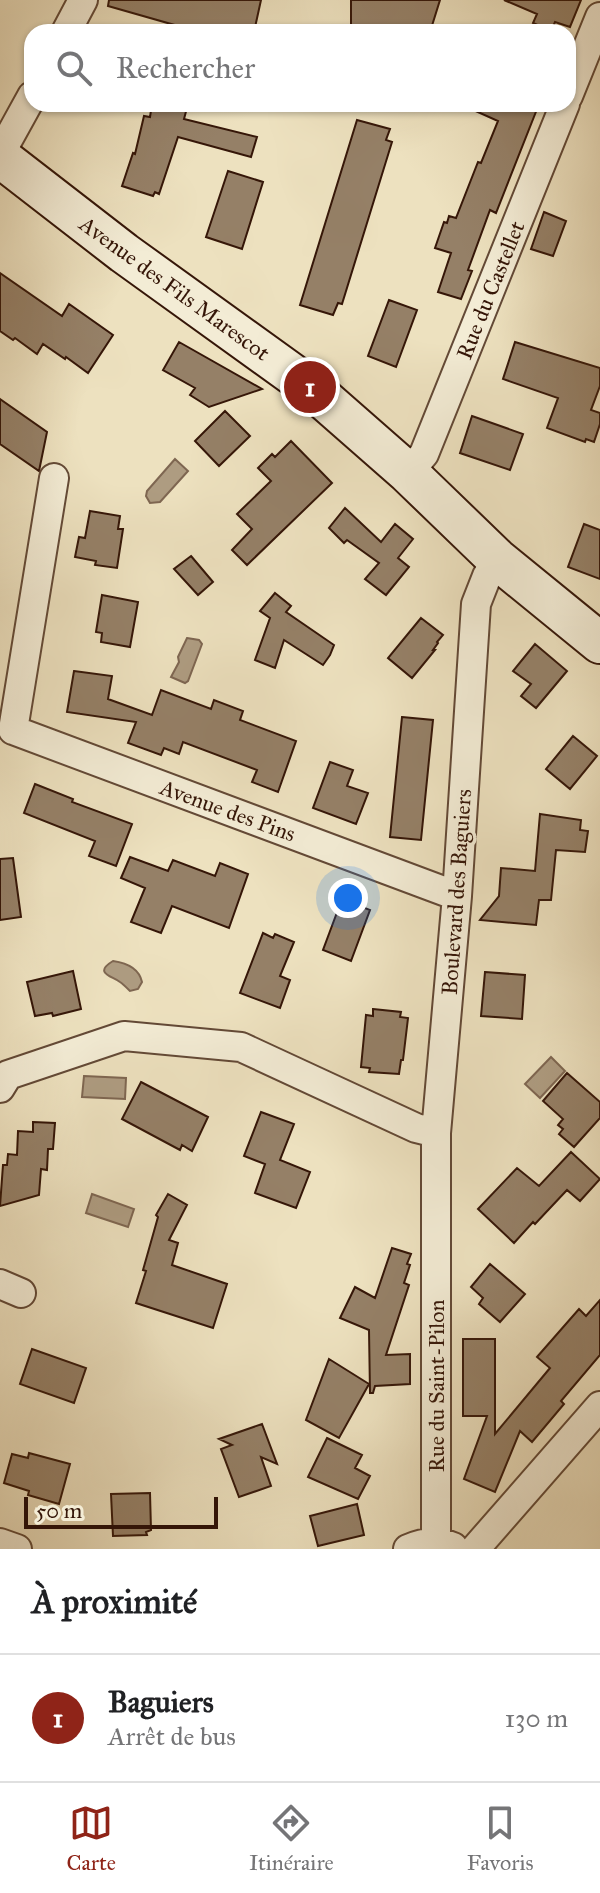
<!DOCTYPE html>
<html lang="fr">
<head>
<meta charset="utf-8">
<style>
  :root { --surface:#fff; --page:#f2f2f2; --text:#202124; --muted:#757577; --line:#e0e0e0; --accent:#8f2418 }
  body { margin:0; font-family:"IM FELL Great Primer",serif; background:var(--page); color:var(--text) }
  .scale { position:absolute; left:24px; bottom:20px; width:194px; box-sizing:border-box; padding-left:8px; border:4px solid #351608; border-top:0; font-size:22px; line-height:28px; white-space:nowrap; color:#351608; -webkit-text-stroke:6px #f3ecd5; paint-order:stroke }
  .you { position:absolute; left:348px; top:898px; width:28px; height:28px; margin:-20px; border:6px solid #fff; border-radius:50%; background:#1a73e8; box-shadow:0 0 0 12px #1a73e833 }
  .badge { display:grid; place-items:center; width:52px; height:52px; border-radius:50%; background:var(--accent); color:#fff; font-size:26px; font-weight:700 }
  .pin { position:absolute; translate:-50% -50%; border:4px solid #fff; box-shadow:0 2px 8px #0006 }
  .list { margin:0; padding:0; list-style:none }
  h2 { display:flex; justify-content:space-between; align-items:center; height:104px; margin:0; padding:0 32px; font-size:34px }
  h2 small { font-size:26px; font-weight:400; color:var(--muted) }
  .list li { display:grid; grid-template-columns:52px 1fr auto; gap:24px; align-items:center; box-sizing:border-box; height:128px; padding:0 32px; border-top:2px solid var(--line) }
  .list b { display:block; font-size:30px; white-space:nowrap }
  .list p { margin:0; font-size:26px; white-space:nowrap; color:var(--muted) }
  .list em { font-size:26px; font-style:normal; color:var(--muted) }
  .icon { flex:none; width:44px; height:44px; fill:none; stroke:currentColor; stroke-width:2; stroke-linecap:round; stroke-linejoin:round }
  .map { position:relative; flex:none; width:600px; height:1549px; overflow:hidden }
  .search { position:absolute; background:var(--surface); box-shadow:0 2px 6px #0004; left:24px; right:24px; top:24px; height:88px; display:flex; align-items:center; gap:20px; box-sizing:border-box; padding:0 28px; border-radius:24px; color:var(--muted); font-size:30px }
  .sheet { height:232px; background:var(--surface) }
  nav { display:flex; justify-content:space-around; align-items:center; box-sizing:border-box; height:112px; border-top:2px solid var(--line); background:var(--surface); font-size:22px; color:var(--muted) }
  nav a { display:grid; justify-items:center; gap:4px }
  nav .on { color:var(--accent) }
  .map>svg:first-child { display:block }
  .water { fill:#ae9c81; stroke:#7e6651; stroke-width:2 }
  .building { fill:#958067; stroke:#351608; stroke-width:2 }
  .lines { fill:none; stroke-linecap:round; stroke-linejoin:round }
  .street-casing { stroke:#634936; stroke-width:32 }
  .secondary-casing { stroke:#351608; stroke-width:44 }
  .street { stroke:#f3ecd5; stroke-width:28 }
  .secondary { stroke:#f3ecd5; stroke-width:40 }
  .labels { text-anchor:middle; stroke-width:7; stroke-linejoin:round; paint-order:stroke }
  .street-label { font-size:22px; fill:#351608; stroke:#f3ecd5 }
</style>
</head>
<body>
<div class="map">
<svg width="600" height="1549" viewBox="0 0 600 1549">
  <rect width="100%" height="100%" fill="#ede1bf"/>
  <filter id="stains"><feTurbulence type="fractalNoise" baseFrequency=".0025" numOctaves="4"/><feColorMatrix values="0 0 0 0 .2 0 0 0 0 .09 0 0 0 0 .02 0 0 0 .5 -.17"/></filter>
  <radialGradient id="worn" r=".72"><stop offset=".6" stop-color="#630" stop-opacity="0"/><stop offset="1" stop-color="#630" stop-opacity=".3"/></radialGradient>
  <path class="water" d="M 175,459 L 188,471 L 160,502 L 150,503 L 146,496 L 147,491 Z
    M 187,638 L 199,640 L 202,644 L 188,681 L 185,683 L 171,677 L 179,662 L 178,657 Z
    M 113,961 C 127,963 139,968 142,982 L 138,989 L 130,991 C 127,988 123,984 120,982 C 112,976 93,973 113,961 Z
    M 551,1057 L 565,1071 L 540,1098 L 525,1084 Z
    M 84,1076 L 126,1078 L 125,1099 L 82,1097 Z
    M 92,1194 L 134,1209 L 128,1227 L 86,1213 Z"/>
  <path class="building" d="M 109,0 L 261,0 L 254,32 L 183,32 L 185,28 L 108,6 Z
    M 351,0 L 440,0 L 430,32 L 351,32 Z
    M 504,0 L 581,0 L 570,27 L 555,22 L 551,31 L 533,23 L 537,14 Z
    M 152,104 L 188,104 L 184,119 L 257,137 L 251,157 L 178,137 L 159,194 L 155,192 L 153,196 L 122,186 L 133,153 L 135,154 L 144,116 L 150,117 Z
    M 460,104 L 539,104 L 496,213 L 490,210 L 468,270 L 472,271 L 461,299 L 438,292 L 451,253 L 435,248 L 444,222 L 447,223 L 449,216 L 456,218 L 478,162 L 481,163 L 498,121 Z
    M 357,120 L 390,129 L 386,140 L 392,142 L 342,304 L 338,303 L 333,315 L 300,305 Z
    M 228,171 L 263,182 L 242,249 L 206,237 Z
    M 544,212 L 566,221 L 553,256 L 531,249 Z
    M 0,273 L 62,316 L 69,304 L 113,335 L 88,373 L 66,357 L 65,359 L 43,344 L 37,354 L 15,338 L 13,340 L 0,331 Z
    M 389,300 L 417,310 L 396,367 L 368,356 Z
    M 179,342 L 262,389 L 209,407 L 190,395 L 195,388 L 163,370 Z
    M 515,342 L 600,368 L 600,386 L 591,410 L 600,413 L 600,424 L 594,442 L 586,439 L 585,442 L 547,428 L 558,398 L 503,379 Z
    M 0,399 L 47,432 L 39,471 L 0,444 Z
    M 225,411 L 250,436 L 219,466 L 195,441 Z
    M 472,416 L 523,434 L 510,470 L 460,453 Z
    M 291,441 L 332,483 L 247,565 L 232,550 L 252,529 L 237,514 L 271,481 L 258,468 L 272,454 L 275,457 Z
    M 345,508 L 381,542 L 395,524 L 413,539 L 398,558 L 409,567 L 386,595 L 365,579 L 379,563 L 347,540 L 344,543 L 329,528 Z
    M 90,511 L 120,516 L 118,529 L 123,529 L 117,568 L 95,565 L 96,561 L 75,557 L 79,537 L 85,538 Z
    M 584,524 L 600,530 L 600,579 L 568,567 Z
    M 191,556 L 213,582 L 198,595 L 174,569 Z
    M 275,593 L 291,606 L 286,612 L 334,645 L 330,655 L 323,665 L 284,640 L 275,668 L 255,660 L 270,618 L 260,611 Z
    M 102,595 L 138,602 L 130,647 L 101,642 L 102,633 L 96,632 Z
    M 421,618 L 443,635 L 437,642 L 438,643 L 433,650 L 435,650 L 412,678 L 388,658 Z
    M 535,644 L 567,671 L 536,708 L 521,696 L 531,684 L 513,671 Z
    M 74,671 L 112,676 L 108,699 L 152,715 L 161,690 L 211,709 L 214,700 L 243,711 L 240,720 L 296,741 L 278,792 L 252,782 L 257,770 L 183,742 L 179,754 L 164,748 L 161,755 L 128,743 L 136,722 L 67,712 Z
    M 402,717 L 433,720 L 421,840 L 390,837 Z
    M 573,736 L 597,756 L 570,789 L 546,769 Z
    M 330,762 L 353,770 L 347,786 L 368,793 L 356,824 L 313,808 Z
    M 35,784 L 73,799 L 72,802 L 132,824 L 116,866 L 89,856 L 95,841 L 24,813 Z
    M 540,814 L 581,820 L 580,830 L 588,831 L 585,852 L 556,850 L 551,900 L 539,900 L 536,925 L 480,920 L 499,896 L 501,868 L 535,871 Z
    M 130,857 L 168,871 L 173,860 L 215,876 L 220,863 L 248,874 L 229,928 L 172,906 L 161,933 L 131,922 L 145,888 L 121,878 Z
    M 13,858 L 21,917 L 0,920 L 0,859 Z
    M 342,899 L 370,910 L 351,961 L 323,950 Z
    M 263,933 L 273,938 L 275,934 L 294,942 L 280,976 L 290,980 L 280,1008 L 240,993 Z
    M 73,971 L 81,1009 L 53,1016 L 52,1013 L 35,1016 L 27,982 Z
    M 485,972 L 525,975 L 522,1019 L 481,1016 Z
    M 373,1009 L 401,1012 L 400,1017 L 408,1018 L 403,1060 L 401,1060 L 399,1074 L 369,1072 L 370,1068 L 361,1067 L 366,1015 L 373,1016 Z
    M 567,1073 L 600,1102 L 600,1118 L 574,1147 L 559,1134 L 563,1129 L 558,1125 L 563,1119 L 543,1101 Z
    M 141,1082 L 208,1117 L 192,1151 L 182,1145 L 180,1150 L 122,1119 Z
    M 261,1112 L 294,1124 L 280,1160 L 310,1172 L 296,1208 L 255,1193 L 265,1164 L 244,1156 Z
    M 33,1122 L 55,1123 L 53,1149 L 48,1149 L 47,1170 L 41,1169 L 39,1195 L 0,1206 L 3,1165 L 7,1165 L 8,1154 L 17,1155 L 18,1131 L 33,1132 Z
    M 571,1152 L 600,1179 L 580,1201 L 567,1190 L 535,1224 L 533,1222 L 514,1243 L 478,1209 L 517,1168 L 539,1186 Z
    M 168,1194 L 187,1205 L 169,1240 L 178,1243 L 172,1265 L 227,1284 L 213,1328 L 136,1303 L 146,1271 L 143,1270 L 158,1217 L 156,1215 Z
    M 392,1248 L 411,1254 L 407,1264 L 410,1265 L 404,1283 L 409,1285 L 386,1355 L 410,1354 L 410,1384 L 375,1386 L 373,1393 L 370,1393 L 369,1330 L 340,1318 L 355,1287 L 375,1298 Z
    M 490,1264 L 525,1294 L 500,1322 L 479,1304 L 483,1298 L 471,1287 Z
    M 600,1300 L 600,1355 L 561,1401 L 564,1404 L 532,1442 L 520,1431 L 495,1492 L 464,1479 L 487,1416 L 463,1416 L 463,1339 L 495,1339 L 495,1434 L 550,1368 L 537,1357 L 579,1309 L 586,1316 Z
    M 32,1349 L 86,1368 L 74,1403 L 20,1384 Z
    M 329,1359 L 369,1384 L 339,1438 L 306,1420 Z
    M 262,1424 L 277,1464 L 261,1457 L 271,1486 L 239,1497 L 221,1449 L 232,1445 L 219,1439 Z
    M 327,1438 L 362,1455 L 355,1468 L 370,1476 L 358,1499 L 308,1477 Z
    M 29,1453 L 70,1464 L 59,1504 L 28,1495 L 29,1491 L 4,1483 L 12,1454 L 28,1458 Z
    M 150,1493 L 151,1530 L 146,1532 L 147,1535 L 113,1536 L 111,1494 Z
    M 357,1504 L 364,1535 L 318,1546 L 310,1516 Z"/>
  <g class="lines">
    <defs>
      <path id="street" d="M 66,32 L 83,0
        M 568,96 L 600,17
        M 0,154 L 32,96
        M 408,473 L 424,454 L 565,104
        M 13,730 L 457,896
        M 13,730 L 54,478
        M 0,1088 L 8,1075 L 124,1036 L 241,1047 L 416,1128 L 436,1133
        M 0,1284 L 21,1293
        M 436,1542 L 436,1133 L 457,896 L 476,604 L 487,576 L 497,559
        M 0,1543 L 17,1549
        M 408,1549 C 423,1542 438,1540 453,1547
        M 475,1549 L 600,1406"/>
      <path id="secondary" d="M 0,157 L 124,253 L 310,387 L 408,473 L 497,559 L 600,643"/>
    </defs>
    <use href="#street" class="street-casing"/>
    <use href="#secondary" class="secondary-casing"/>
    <use href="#street" class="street"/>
    <use href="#secondary" class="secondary"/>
  </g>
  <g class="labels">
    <g class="street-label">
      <text transform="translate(175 288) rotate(36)" y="8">Avenue des Fils Marescot</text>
      <text transform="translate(490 290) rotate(-68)" y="8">Rue du Castellet</text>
      <text transform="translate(228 810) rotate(20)" y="8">Avenue des Pins</text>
      <text transform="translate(456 892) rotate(-86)" y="8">Boulevard des Baguiers</text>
      <text transform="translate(436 1386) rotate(-90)" y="8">Rue du Saint-Pilon</text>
    </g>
  </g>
  <rect width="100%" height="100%" filter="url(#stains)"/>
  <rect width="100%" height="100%" fill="url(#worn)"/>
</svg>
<div class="scale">50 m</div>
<div class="you"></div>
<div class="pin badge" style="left:310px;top:387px">1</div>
<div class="search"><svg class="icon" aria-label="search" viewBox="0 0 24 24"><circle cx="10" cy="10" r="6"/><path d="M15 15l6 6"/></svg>Rechercher</div>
</div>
<section class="sheet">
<h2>À proximité<small></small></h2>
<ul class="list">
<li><span class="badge">1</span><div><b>Baguiers</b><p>Arrêt de bus</p></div><em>130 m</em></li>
</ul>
</section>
<nav>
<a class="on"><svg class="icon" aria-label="map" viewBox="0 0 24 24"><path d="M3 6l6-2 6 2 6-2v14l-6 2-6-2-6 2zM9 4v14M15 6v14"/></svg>Carte</a>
<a><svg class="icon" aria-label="directions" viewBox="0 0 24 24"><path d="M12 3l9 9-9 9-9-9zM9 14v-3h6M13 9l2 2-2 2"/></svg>Itinéraire</a>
<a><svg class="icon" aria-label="saved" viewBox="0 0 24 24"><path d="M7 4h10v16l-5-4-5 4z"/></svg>Favoris</a>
</nav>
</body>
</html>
